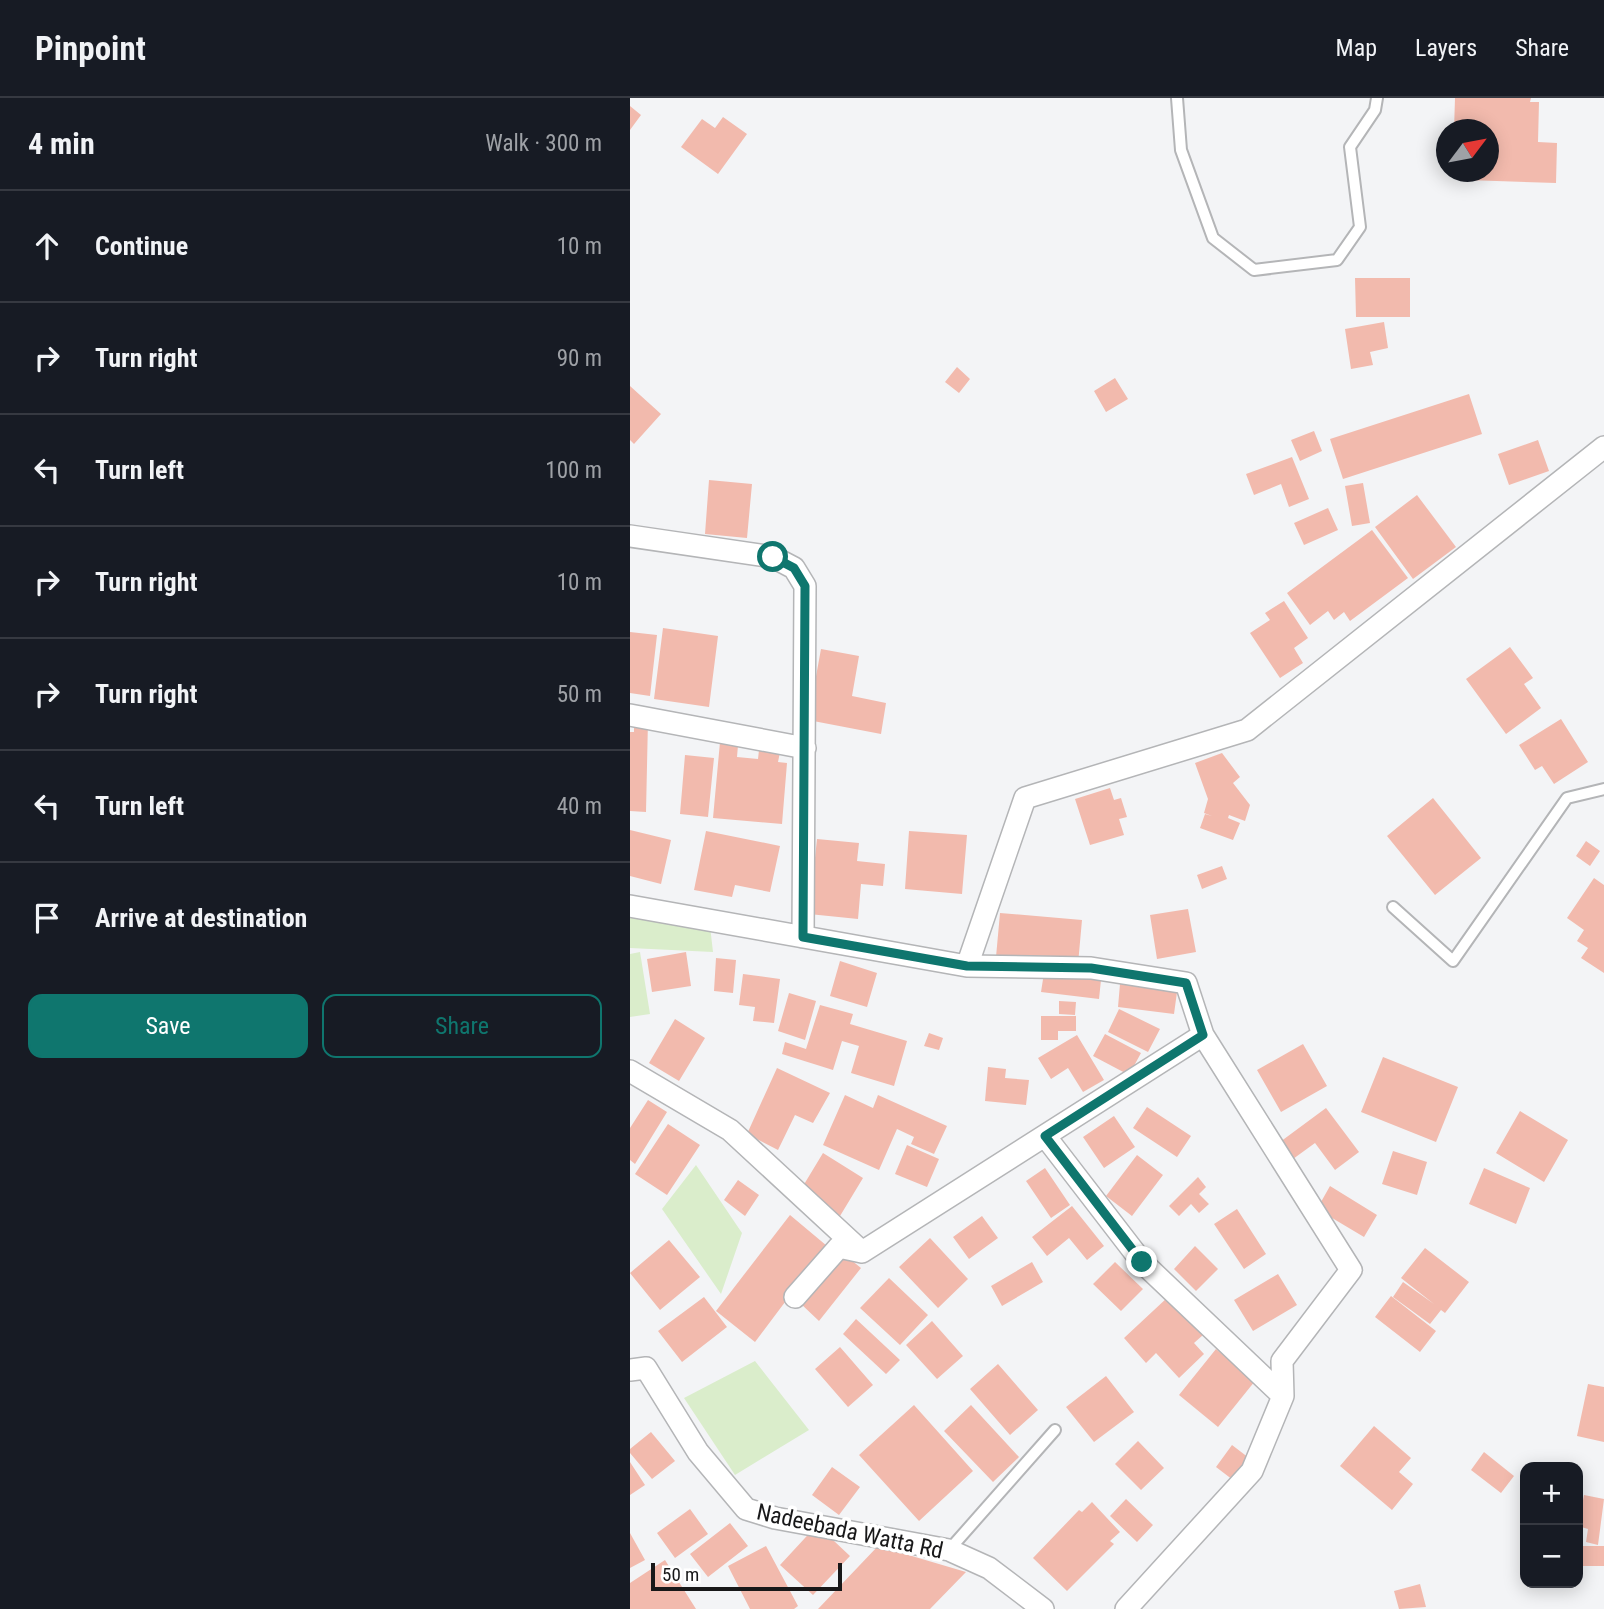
<!DOCTYPE html>
<html lang="en">
<head>
<meta charset="utf-8">
<style>
  :root { --surface:#171b24; --page:#242831; --text:#f1f3f6; --muted:#9ea1a6; --line:#363941; --accent:#0f766e }
  body { margin:0; font-family:"Roboto Condensed",sans-serif; background:var(--page); color:var(--text) }
  .controls { position:absolute; right:21px; bottom:21px; display:grid; overflow:hidden; border-radius:14px; box-shadow:0 4px 18px #0003 }
  .controls button { width:63px; height:63px; display:grid; place-items:center; padding:0; border:0; border-bottom:2px solid var(--line); background:var(--surface); color:var(--text); font:35px sans-serif }
  .compass { position:absolute; left:806px; top:21px; width:63px; height:63px; border-radius:50%; background:var(--surface); box-shadow:0 4px 18px #0003; rotate:58deg }
  .scale { position:absolute; left:21px; bottom:18px; width:191px; box-sizing:border-box; padding-left:7px; border:4px solid #181819; border-top:0; font-size:19px; line-height:24px; white-space:nowrap; color:#181819; -webkit-text-stroke:5px #fff; paint-order:stroke }
  .stop { position:absolute; width:21px; height:21px; margin:-16px; border:5px solid #0f766e; border-radius:50%; background:#fff }
  .stop.end { background:#0f766e; border-color:#fff; box-shadow:0 2px 7px #0008 }
  .list { margin:0; padding:0; list-style:none }
  h2 { display:flex; justify-content:space-between; align-items:center; height:91px; margin:0; padding:0 28px; font-size:30px }
  h2 small { font-size:23px; font-weight:400; color:var(--muted) }
  .list li { display:grid; grid-template-columns:46px 1fr auto; gap:21px; align-items:center; box-sizing:border-box; height:112px; padding:0 28px; border-top:2px solid var(--line) }
  .list b { display:block; font-size:26px; white-space:nowrap }
  .list em { font-size:23px; font-style:normal; color:var(--muted) }
  .actions { display:flex; gap:14px; padding:21px 28px }
  .actions a { flex:1; padding:16px 0; border:2px solid var(--accent); border-radius:14px; text-align:center; font-size:24px; color:var(--accent) }
  .actions .main { background:var(--accent); color:#fff }
  .icon { flex:none; width:38px; height:38px; fill:none; stroke:currentColor; stroke-width:2; stroke-linecap:round; stroke-linejoin:round }
  .map { position:relative; flex:none; width:974px; height:1511px; overflow:hidden }
  header { display:flex; align-items:center; gap:42px; box-sizing:border-box; height:98px; padding:0 35px; background:var(--surface); border-bottom:2px solid var(--line) }
  header strong { font-size:33px }
  nav { display:flex; gap:38px; margin-inline-start:auto; font-size:24px }
  main { display:flex }
  aside { flex:1; background:var(--surface) }
  .map>svg:first-child { display:block }
  .green { fill:#daedcb }
  .building { fill:#f2baad }
  .lines { fill:none; stroke-linecap:round; stroke-linejoin:round }
  .lane-casing { stroke:#b4b5b7; stroke-width:14 }
  .street-casing { stroke:#b4b5b7; stroke-width:24 }
  .lane { stroke:#fff; stroke-width:10 }
  .street { stroke:#fff; stroke-width:21 }
  .route { stroke:#0f766e; stroke-width:9 }
  .labels { text-anchor:middle; stroke-width:7; stroke-linejoin:round; paint-order:stroke }
  .street-label { font-size:23px; fill:#181819; stroke:#fff }
</style>
</head>
<body>
<header>
<strong>Pinpoint</strong>
<nav><a>Map</a><a>Layers</a><a>Share</a></nav>
</header>
<main>
<aside>
<h2>4 min<small>Walk · 300 m</small></h2>
<ul class="list">
<li><svg class="icon" aria-label="ahead" viewBox="0 0 24 24"><path d="M12 20V5M6 11l6-6 6 6"/></svg><div><b>Continue</b></div><em>10 m</em></li>
<li><svg class="icon" aria-label="right" viewBox="0 0 24 24"><path d="M7 20v-9h11M14 6l5 5-5 5"/></svg><div><b>Turn right</b></div><em>90 m</em></li>
<li><svg class="icon" aria-label="left" viewBox="0 0 24 24"><path d="M17 20v-9H6M10 6l-5 5 5 5"/></svg><div><b>Turn left</b></div><em>100 m</em></li>
<li><svg class="icon" aria-label="right" viewBox="0 0 24 24"><path d="M7 20v-9h11M14 6l5 5-5 5"/></svg><div><b>Turn right</b></div><em>10 m</em></li>
<li><svg class="icon" aria-label="right" viewBox="0 0 24 24"><path d="M7 20v-9h11M14 6l5 5-5 5"/></svg><div><b>Turn right</b></div><em>50 m</em></li>
<li><svg class="icon" aria-label="left" viewBox="0 0 24 24"><path d="M17 20v-9H6M10 6l-5 5 5 5"/></svg><div><b>Turn left</b></div><em>40 m</em></li>
<li><svg class="icon" aria-label="arrive" viewBox="0 0 24 24"><path d="M6 21V4h12l-3 4 3 4H6"/></svg><div><b>Arrive at destination</b></div></li>
</ul>
<div class="actions"><a class="main">Save</a><a>Share</a></div>
</aside>
<div class="map">
<svg width="974" height="1511" viewBox="0 0 974 1511">
  <rect width="100%" height="100%" fill="#f3f4f6"/>
  <path class="green" d="M 0,814 L 80,828 L 83,854 L 0,850 Z
    M 10,854 L 20,916 L 0,919 L 0,856 Z
    M 66,1067 L 112,1135 L 91,1196 L 32,1111 Z
    M 125,1263 L 179,1332 L 105,1377 L 54,1300 Z"/>
  <path class="building" d="M 825,0 L 901,0 L 900,4 L 909,4 L 908,44 L 927,45 L 926,85 L 836,82 L 836,74 L 858,74 L 858,32 L 824,32 Z
    M 0,8 L 11,17 L 0,32 Z
    M 93,19 L 117,36 L 88,76 L 51,49 L 72,21 L 85,30 Z
    M 725,180 L 780,180 L 780,219 L 726,219 Z
    M 754,224 L 758,250 L 740,254 L 743,267 L 721,271 L 715,231 Z
    M 327,269 L 340,281 L 329,295 L 315,284 Z
    M 485,280 L 498,301 L 476,314 L 464,293 Z
    M 0,288 L 31,316 L 4,346 L 0,342 Z
    M 839,296 L 852,336 L 713,381 L 700,341 Z
    M 684,333 L 692,353 L 670,363 L 661,342 Z
    M 908,342 L 919,373 L 879,387 L 868,356 Z
    M 662,359 L 679,401 L 659,409 L 651,386 L 624,397 L 616,376 Z
    M 79,382 L 122,386 L 117,440 L 75,436 Z
    M 733,385 L 740,425 L 722,428 L 715,388 Z
    M 787,397 L 826,449 L 783,481 L 745,429 Z
    M 698,410 L 708,432 L 674,447 L 664,425 Z
    M 742,432 L 778,480 L 720,523 L 714,514 L 704,522 L 698,513 L 680,527 L 657,495 Z
    M 654,503 L 678,540 L 664,550 L 673,565 L 650,580 L 620,535 L 640,522 L 635,515 Z
    M 33,530 L 88,538 L 79,609 L 24,601 Z
    M 0,534 L 27,537 L 20,598 L 0,595 Z
    M 880,549 L 903,580 L 894,586 L 911,610 L 876,636 L 836,581 Z
    M 191,551 L 229,558 L 222,598 L 256,605 L 251,636 L 178,622 Z
    M 4,621 L 18,622 L 16,714 L 0,713 L 0,634 L 4,634 Z
    M 931,621 L 958,664 L 924,686 L 912,668 L 905,672 L 889,647 Z
    M 90,644 L 108,647 L 107,659 L 128,661 L 129,652 L 150,654 L 148,664 L 157,665 L 152,726 L 83,720 Z
    M 592,655 L 610,679 L 603,685 L 620,707 L 615,723 L 599,717 L 598,720 L 610,725 L 603,742 L 570,730 L 575,716 L 582,718 L 574,715 L 578,701 L 565,665 Z
    M 55,657 L 84,660 L 78,719 L 50,716 Z
    M 480,690 L 484,702 L 491,700 L 497,719 L 489,721 L 494,737 L 460,747 L 445,701 Z
    M 803,700 L 851,760 L 805,797 L 757,738 Z
    M 0,732 L 41,742 L 31,786 L 0,778 Z
    M 76,733 L 150,748 L 140,794 L 105,787 L 102,799 L 64,792 Z
    M 279,733 L 337,737 L 332,796 L 275,791 Z
    M 187,741 L 229,745 L 227,763 L 255,766 L 253,788 L 231,786 L 228,821 L 179,816 Z
    M 956,743 L 970,753 L 960,768 L 946,758 Z
    M 592,768 L 597,781 L 572,791 L 567,777 Z
    M 964,780 L 974,787 L 974,875 L 951,860 L 958,850 L 947,843 L 954,832 L 937,820 Z
    M 558,811 L 566,854 L 527,861 L 520,817 Z
    M 370,815 L 452,822 L 448,866 L 366,859 Z
    M 56,854 L 61,888 L 22,894 L 17,861 Z
    M 86,860 L 106,862 L 103,895 L 84,893 Z
    M 210,863 L 247,875 L 237,909 L 200,898 Z
    M 414,875 L 471,882 L 469,901 L 411,894 Z
    M 113,876 L 150,881 L 144,925 L 123,923 L 125,909 L 109,907 Z
    M 490,886 L 547,894 L 544,916 L 488,909 Z
    M 159,895 L 186,903 L 175,942 L 148,933 Z
    M 429,903 L 446,904 L 445,917 L 429,916 Z
    M 190,907 L 223,916 L 220,926 L 277,943 L 264,988 L 221,975 L 229,948 L 212,943 L 203,972 L 152,956 L 155,944 L 176,951 Z
    M 489,911 L 530,931 L 518,954 L 478,934 Z
    M 411,918 L 446,918 L 446,933 L 428,933 L 428,942 L 411,942 Z
    M 45,921 L 75,940 L 49,983 L 19,965 Z
    M 299,935 L 313,940 L 309,952 L 294,948 Z
    M 475,936 L 511,955 L 499,977 L 463,958 Z
    M 447,937 L 474,982 L 453,994 L 438,970 L 421,981 L 408,960 Z
    M 673,946 L 697,988 L 651,1014 L 627,972 Z
    M 753,959 L 828,989 L 806,1044 L 731,1014 Z
    M 358,969 L 376,971 L 375,980 L 399,982 L 396,1007 L 355,1003 Z
    M 147,970 L 200,995 L 183,1025 L 165,1017 L 148,1052 L 117,1036 Z
    M 215,997 L 243,1010 L 248,997 L 317,1028 L 304,1056 L 281,1046 L 284,1039 L 267,1031 L 249,1072 L 193,1047 Z
    M 18,1002 L 37,1014 L 5,1066 L 0,1062 L 0,1030 Z
    M 517,1009 L 561,1038 L 547,1059 L 503,1030 Z
    M 696,1010 L 729,1054 L 705,1072 L 685,1045 L 663,1061 L 650,1044 Z
    M 890,1013 L 938,1042 L 914,1084 L 866,1055 Z
    M 484,1018 L 505,1049 L 474,1070 L 453,1039 Z
    M 38,1026 L 70,1047 L 37,1097 L 5,1076 Z
    M 277,1047 L 309,1061 L 297,1089 L 265,1076 Z
    M 763,1053 L 797,1064 L 787,1097 L 752,1086 Z
    M 193,1055 L 233,1080 L 210,1118 L 170,1093 Z
    M 507,1057 L 533,1077 L 502,1118 L 476,1098 Z
    M 415,1070 L 440,1107 L 421,1120 L 396,1083 Z
    M 854,1070 L 900,1090 L 886,1126 L 839,1106 Z
    M 568,1079 L 576,1089 L 569,1096 L 579,1106 L 569,1115 L 561,1106 L 549,1118 L 539,1108 Z
    M 108,1082 L 129,1097 L 115,1118 L 94,1102 Z
    M 700,1088 L 747,1117 L 734,1139 L 687,1111 Z
    M 442,1108 L 474,1148 L 457,1162 L 439,1140 L 417,1158 L 402,1139 Z
    M 607,1111 L 636,1156 L 614,1171 L 584,1126 Z
    M 160,1117 L 197,1148 L 125,1244 L 86,1213 Z
    M 352,1118 L 368,1140 L 339,1161 L 323,1139 Z
    M 300,1140 L 338,1181 L 308,1210 L 269,1169 Z
    M 39,1142 L 70,1179 L 30,1212 L 0,1175 Z
    M 565,1148 L 588,1171 L 566,1193 L 544,1171 Z
    M 795,1150 L 839,1184 L 815,1215 L 811,1212 L 800,1226 L 763,1199 L 773,1184 L 804,1206 L 771,1180 Z
    M 215,1157 L 231,1170 L 189,1223 L 170,1205 Z
    M 402,1164 L 413,1184 L 372,1208 L 361,1188 Z
    M 485,1164 L 513,1191 L 491,1213 L 463,1186 Z
    M 648,1176 L 667,1207 L 623,1233 L 604,1202 Z
    M 259,1180 L 298,1217 L 270,1247 L 230,1210 Z
    M 761,1198 L 806,1233 L 790,1254 L 745,1219 Z
    M 74,1199 L 97,1229 L 52,1264 L 28,1233 Z
    M 538,1199 L 573,1237 L 564,1245 L 574,1256 L 549,1280 L 526,1255 L 516,1265 L 494,1240 Z
    M 226,1221 L 270,1262 L 256,1276 L 213,1236 Z
    M 302,1223 L 333,1258 L 307,1281 L 276,1247 Z
    M 210,1249 L 243,1287 L 218,1309 L 185,1271 Z
    M 586,1251 L 625,1283 L 588,1329 L 549,1297 Z
    M 368,1266 L 408,1312 L 380,1337 L 340,1291 Z
    M 476,1278 L 504,1314 L 464,1344 L 436,1309 Z
    M 958,1286 L 974,1289 L 974,1344 L 947,1338 Z
    M 284,1307 L 343,1373 L 289,1423 L 229,1357 Z
    M 341,1307 L 389,1359 L 363,1384 L 314,1333 Z
    M 744,1328 L 781,1360 L 769,1374 L 783,1386 L 762,1412 L 710,1368 Z
    M 21,1334 L 45,1363 L 22,1381 L 0,1355 L 0,1351 Z
    M 508,1343 L 534,1370 L 511,1392 L 485,1366 Z
    M 602,1347 L 619,1360 L 603,1382 L 586,1369 Z
    M 854,1354 L 884,1378 L 871,1395 L 841,1372 Z
    M 0,1364 L 15,1387 L 0,1397 Z
    M 202,1369 L 230,1389 L 209,1417 L 182,1397 Z
    M 954,1397 L 974,1401 L 968,1447 L 956,1444 L 958,1431 L 948,1428 Z
    M 496,1401 L 523,1427 L 507,1444 L 480,1418 Z
    M 462,1404 L 490,1434 L 480,1443 L 484,1446 L 437,1493 L 403,1460 L 449,1412 L 452,1414 Z
    M 60,1411 L 78,1436 L 45,1460 L 27,1435 Z
    M 100,1425 L 118,1448 L 78,1479 L 60,1456 Z
    M 187,1427 L 220,1458 L 183,1497 L 150,1467 Z
    M 0,1435 L 15,1462 L 0,1470 Z
    M 948,1435 L 952,1435 L 952,1448 L 974,1448 L 974,1468 L 948,1468 Z
    M 136,1448 L 168,1508 L 164,1511 L 120,1511 L 98,1468 Z
    M 248,1448 L 336,1474 L 300,1511 L 188,1511 Z
    M 35,1462 L 66,1511 L 0,1511 L 0,1485 Z
    M 790,1486 L 796,1509 L 769,1511 L 764,1493 Z"/>
  <g class="lines">
    <defs>
      <path id="lane" d="M 547,0 L 551,52 L 583,140 L 624,172 L 707,162 L 730,129 L 720,49 L 745,12 L 747,0
        M 763,809 L 823,863 L 937,700 L 974,691
        M 319,1452 L 425,1332"/>
      <path id="street" d="M 0,438 L 143,459 L 164,470 L 175,488 L 173,839
        M 0,617 L 175,650
        M 0,808 L 337,868 L 395,700 L 617,632 L 974,349
        M 337,868 L 461,870 L 556,885 L 573,937
        M 0,973 L 100,1032 L 232,1154 L 573,937 L 721,1172 L 652,1263 L 653,1298 L 622,1373 L 496,1511
        M 415,1038 L 512,1164 L 653,1298
        M 165,1199 L 209,1149 L 232,1154
        M 0,1272 L 16,1270 L 68,1354 L 116,1411 L 145,1420 L 319,1452 L 359,1470 L 413,1511"/>
    </defs>
    <use href="#lane" class="lane-casing"/>
    <use href="#street" class="street-casing"/>
    <use href="#lane" class="lane"/>
    <use href="#street" class="street"/>
  </g>
  <g class="lines">
    <path class="route" d="M 143,459 L 164,470 L 175,488 L 173,839 L 337,868 L 461,870 L 556,885 L 573,937 L 415,1038 L 512,1164"/>
  </g>
  <g class="labels">
    <g class="street-label">
      <text transform="translate(220 1433) rotate(12)" y="8">Nadeebada Watta Rd</text>
    </g>
  </g>
</svg>
<div class="controls">
<button>+</button>
<button>−</button>
</div>
<svg class="compass" viewBox="-18 -18 36 36"><path d="M0-13l5 13h-10z" fill="#e53935"/><path d="M0 13l5-13h-10z" fill="#9ea1a6"/></svg>
<div class="scale">50 m</div>
<div class="stop" style="left:143px;top:459px"></div>
<div class="stop end" style="left:512px;top:1164px"></div>
</div>
</main>
</body>
</html>
